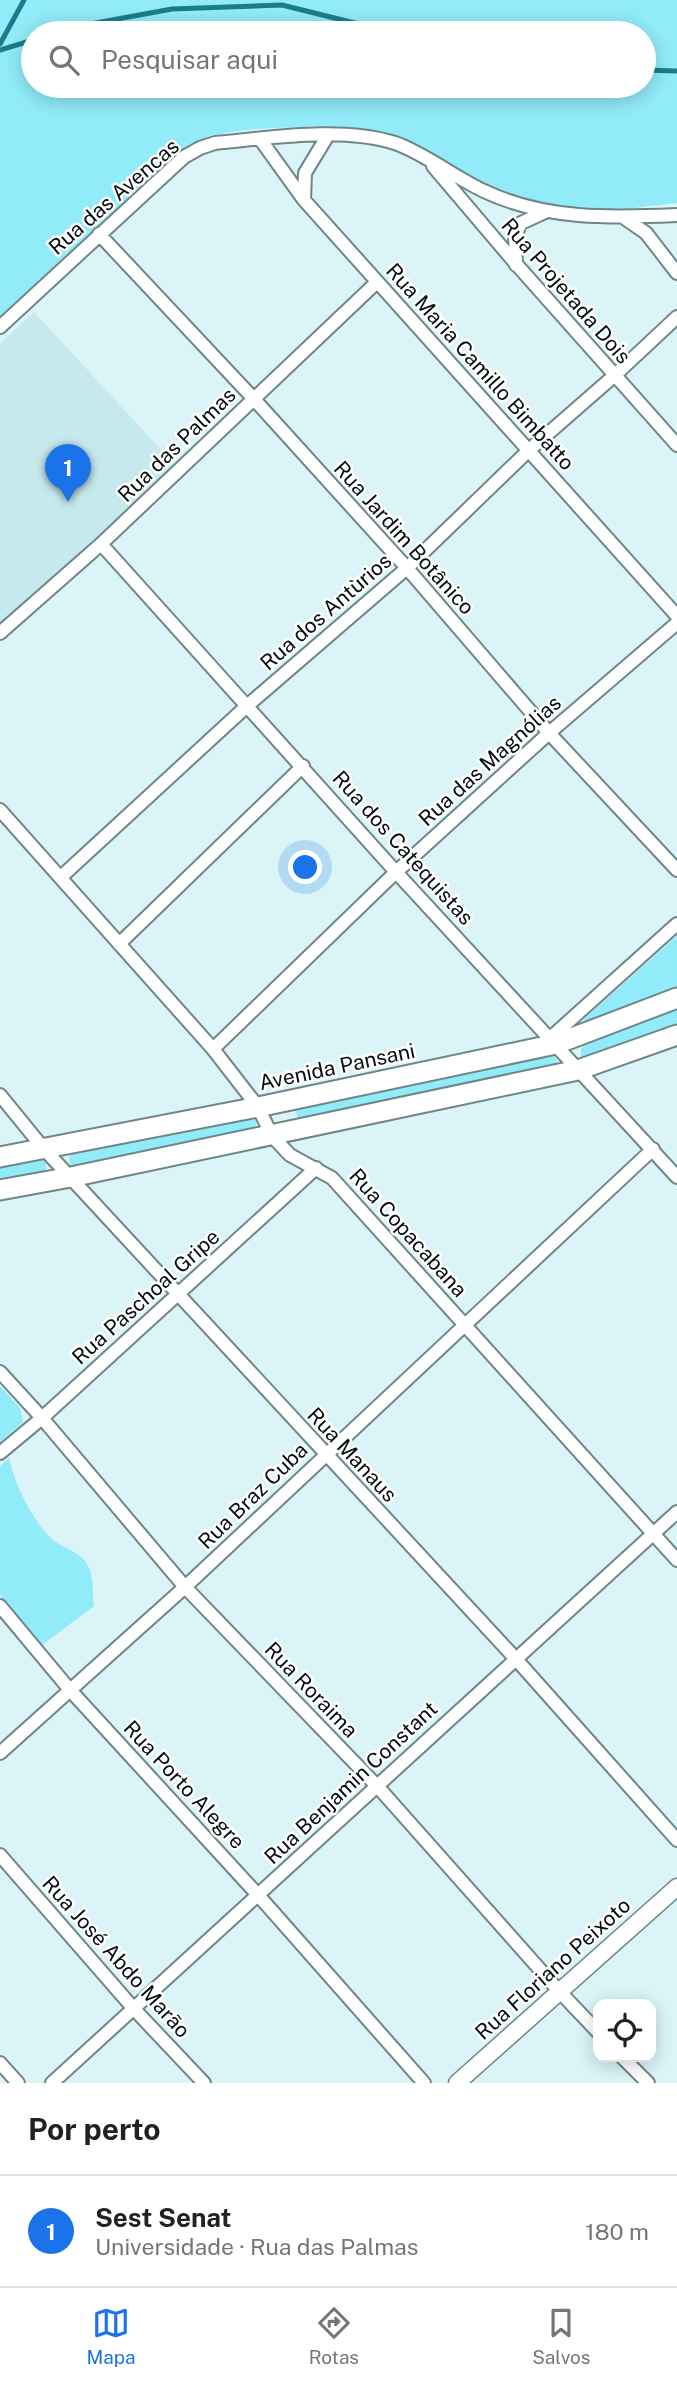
<!DOCTYPE html>
<html lang="pt">
<head>
<meta charset="utf-8">
<style>
  :root { --surface:#fff; --page:#f2f2f2; --text:#202124; --muted:#757577; --line:#e0e0e0; --accent:#1a73e8 }
  body { margin:0; font-family:"Public Sans",sans-serif; background:var(--page); color:var(--text) }
  .controls { position:absolute; right:21px; bottom:21px; display:grid; overflow:hidden; border-radius:14px; box-shadow:0 4px 18px #0003 }
  .controls button { width:63px; height:63px; display:grid; place-items:center; padding:0; border:0; border-bottom:2px solid var(--line); background:var(--surface); color:var(--text); font:35px sans-serif }
  .you { position:absolute; left:306px; top:868px; width:24px; height:24px; margin:-18px; border:5px solid #fff; border-radius:50%; background:#1a73e8; box-shadow:0 0 0 10px #1a73e833 }
  .badge { display:grid; place-items:center; width:46px; height:46px; border-radius:50%; background:var(--accent); color:#fff; font-size:23px; font-weight:700 }
  .pin { position:absolute; translate:-50% -58px; filter:drop-shadow(0 2px 4px #0008) }
  .pin::after { content:''; position:absolute; top:37px; width:24px; height:21px; background:inherit; clip-path:polygon(0 0,100% 0,50% 100%) }
  .list { margin:0; padding:0; list-style:none }
  h2 { display:flex; justify-content:space-between; align-items:center; height:91px; margin:0; padding:0 28px; font-size:30px }
  h2 small { font-size:23px; font-weight:400; color:var(--muted) }
  .list li { display:grid; grid-template-columns:46px 1fr auto; gap:21px; align-items:center; box-sizing:border-box; height:112px; padding:0 28px; border-top:2px solid var(--line) }
  .list b { display:block; font-size:26px; white-space:nowrap }
  .list p { margin:0; font-size:23px; white-space:nowrap; color:var(--muted) }
  .list em { font-size:23px; font-style:normal; color:var(--muted) }
  .icon { flex:none; width:38px; height:38px; fill:none; stroke:currentColor; stroke-width:2; stroke-linecap:round; stroke-linejoin:round }
  .map { position:relative; flex:none; width:677px; height:2083px; overflow:hidden }
  .search { position:absolute; background:var(--surface); box-shadow:0 4px 18px #0003; left:21px; right:21px; top:21px; height:77px; display:flex; align-items:center; gap:18px; box-sizing:border-box; padding:0 24px; border-radius:38px; color:var(--muted); font-size:26px }
  .sheet { height:203px; background:var(--surface) }
  nav { display:flex; justify-content:space-around; align-items:center; box-sizing:border-box; height:98px; border-top:2px solid var(--line); background:var(--surface); font-size:19px; color:var(--muted) }
  nav a { display:grid; justify-items:center; gap:4px }
  nav .on { color:var(--accent) }
  .map>svg:first-child { display:block }
  .built { fill:#c6e9ee }
  .green { fill:#91ebf8; fill-rule:evenodd }
  .lines { fill:none; stroke-linecap:round; stroke-linejoin:round }
  .stream { stroke:#197e89; stroke-width:5 }
  .minor-casing { stroke:#6f8689; stroke-width:16 }
  .tertiary-casing { stroke:#6f8689; stroke-width:19 }
  .secondary-casing { stroke:#6f8689; stroke-width:23 }
  .minor { stroke:#fff; stroke-width:12 }
  .tertiary { stroke:#fff; stroke-width:16 }
  .secondary { stroke:#fff; stroke-width:19 }
  .labels { text-anchor:middle; stroke-width:5; stroke-linejoin:round; paint-order:stroke }
  .street-label { font-size:21px; fill:#050d0e; stroke:#fff }
</style>
</head>
<body>
<div class="map">
<svg width="677" height="2083" viewBox="0 0 677 2083">
  <rect width="100%" height="100%" fill="#daf4f7"/>
  <path class="built" d="M 34,312 L 175,465 L 97,539 L 0,625 L 0,344 Z"/>
  <path class="green" d="M 0,0 L 677,0 L 677,203 L 617,210 L 545,205 L 504,195 L 362,131 L 320,126 L 254,129 L 211,135 L 177,153 L 0,316 ZM 33,33 L 644,33 L 644,86 L 33,86 Z
    M 677,936 L 677,990 L 588,1024 L 584,1019 Z
    M 677,1007 L 677,1029 L 585,1060 L 581,1057 L 581,1049 L 586,1042 Z
    M 549,1054 L 556,1058 L 557,1065 L 297,1124 L 298,1117 L 294,1108 Z
    M 249,1117 L 256,1121 L 257,1131 L 73,1169 L 70,1166 L 69,1157 L 76,1151 Z
    M 39,1158 L 46,1162 L 46,1173 L 0,1184 L 0,1166 Z
    M 0,1386 L 20,1408 L 23,1422 L 0,1442 Z
    M 9,1458 C 14,1483 33,1522 52,1539 C 62,1548 79,1551 87,1564 C 94,1574 92,1594 94,1606 L 42,1645 L 0,1595 L 0,1466 Z"/>
  <g class="lines">
    <path class="stream" d="M 54,33 L 74,27 L 172,9 L 282,5 L 395,33
      M 0,44 L 24,0
      M 0,50 L 33,40
      M 644,70 L 677,71"/>
    <defs>
      <path id="minor" d="M 260,139 L 304,200 L 677,616
        M 433,166 L 517,265 L 677,445
        M 304,200 L 305,173 L 328,135
        M 623,217 L 646,233 L 677,273
        M 99,234 L 253,398 L 407,568 L 549,733 L 677,870
        M 516,265 L 515,236 L 521,223 L 545,212
        M 0,327 L 184,157 L 200,148 L 215,143 C 270,138 341,126 395,143 C 422,152 456,178 484,191 C 545,220 611,218 677,215
        M 101,544 L 396,872 L 677,1177
        M 0,633 L 101,544 L 377,282
        M 0,810 L 213,1049 L 258,1107 L 272,1136 L 290,1155 L 332,1178 L 677,1560
        M 61,877 L 248,705 L 407,568 L 528,451 L 615,375 L 677,317
        M 119,944 L 303,766
        M 547,1041 L 677,924
        M 213,1049 L 396,872 L 549,733 L 677,623
        M 0,1095 L 44,1149 L 515,1658 L 677,1840
        M 0,1372 L 42,1418 L 185,1587 L 378,1787 L 559,1991 L 598,2032
        M 0,1453 L 42,1418 L 316,1168
        M 0,1606 L 70,1690 L 258,1895 L 424,2083
        M 0,1753 L 185,1587 L 653,1149
        M 0,1855 L 134,2009 L 204,2083
        M 622,2057 L 648,2083
        M 0,2063 L 18,2083
        M 52,2083 L 677,1512"/>
      <path id="tertiary" d="M 457,2083 L 677,1887"/>
      <path id="secondary" d="M 0,1157 L 258,1107 L 556,1044 L 677,998
        M 0,1190 L 71,1177 L 578,1070 L 677,1035"/>
    </defs>
    <use href="#minor" class="minor-casing"/>
    <use href="#tertiary" class="tertiary-casing"/>
    <use href="#secondary" class="secondary-casing"/>
    <use href="#minor" class="minor"/>
    <use href="#tertiary" class="tertiary"/>
    <use href="#secondary" class="secondary"/>
  </g>
  <g class="labels">
    <g class="street-label">
      <text transform="translate(114 197) rotate(-41)" y="7">Rua das Avencas</text>
      <text transform="translate(566 291) rotate(49)" y="7">Rua Projetada Dois</text>
      <text transform="translate(480 367) rotate(48)" y="7">Rua Maria Camillo Bimbatto</text>
      <text transform="translate(177 445) rotate(-44)" y="7">Rua das Palmas</text>
      <text transform="translate(404 538) rotate(48)" y="7">Rua Jardim Botânico</text>
      <text transform="translate(326 612) rotate(-41)" y="7">Rua dos Antùrios</text>
      <text transform="translate(490 761) rotate(-42)" y="7">Rua das Magnólias</text>
      <text transform="translate(403 848) rotate(48)" y="7">Rua dos Catequistas</text>
      <text transform="translate(337 1067) rotate(-12)" y="7">Avenida Pansani</text>
      <text transform="translate(408 1233) rotate(48)" y="7">Rua Copacabana</text>
      <text transform="translate(146 1297) rotate(-42)" y="7">Rua Paschoal Gripe</text>
      <text transform="translate(352 1455) rotate(47)" y="7">Rua Manaus</text>
      <text transform="translate(253 1496) rotate(-44)" y="7">Rua Braz Cuba</text>
      <text transform="translate(311 1690) rotate(46)" y="7">Rua Roraima</text>
      <text transform="translate(351 1783) rotate(-43)" y="7">Rua Benjamin Constant</text>
      <text transform="translate(184 1785) rotate(47)" y="7">Rua Porto Alegre</text>
      <text transform="translate(116 1957) rotate(48)" y="7">Rua José Abdo Marão</text>
      <text transform="translate(553 1969) rotate(-42)" y="7">Rua Floriano Peixoto</text>
    </g>
  </g>
</svg>
<div class="controls">
<button><svg class="icon" aria-label="locate" viewBox="0 0 24 24"><circle cx="12" cy="12" r="6"/><path d="M12 2v4M12 18v4M2 12h4M18 12h4"/></svg></button>
</div>
<div class="you"></div>
<div class="pin badge" style="left:68px;top:502px">1</div>
<div class="search"><svg class="icon" aria-label="search" viewBox="0 0 24 24"><circle cx="10" cy="10" r="6"/><path d="M15 15l6 6"/></svg>Pesquisar aqui</div>
</div>
<section class="sheet">
<h2>Por perto<small></small></h2>
<ul class="list">
<li><span class="badge">1</span><div><b>Sest Senat</b><p>Universidade · Rua das Palmas</p></div><em>180 m</em></li>
</ul>
</section>
<nav>
<a class="on"><svg class="icon" aria-label="map" viewBox="0 0 24 24"><path d="M3 6l6-2 6 2 6-2v14l-6 2-6-2-6 2zM9 4v14M15 6v14"/></svg>Mapa</a>
<a><svg class="icon" aria-label="directions" viewBox="0 0 24 24"><path d="M12 3l9 9-9 9-9-9zM9 14v-3h6M13 9l2 2-2 2"/></svg>Rotas</a>
<a><svg class="icon" aria-label="saved" viewBox="0 0 24 24"><path d="M7 4h10v16l-5-4-5 4z"/></svg>Salvos</a>
</nav>
</body>
</html>
